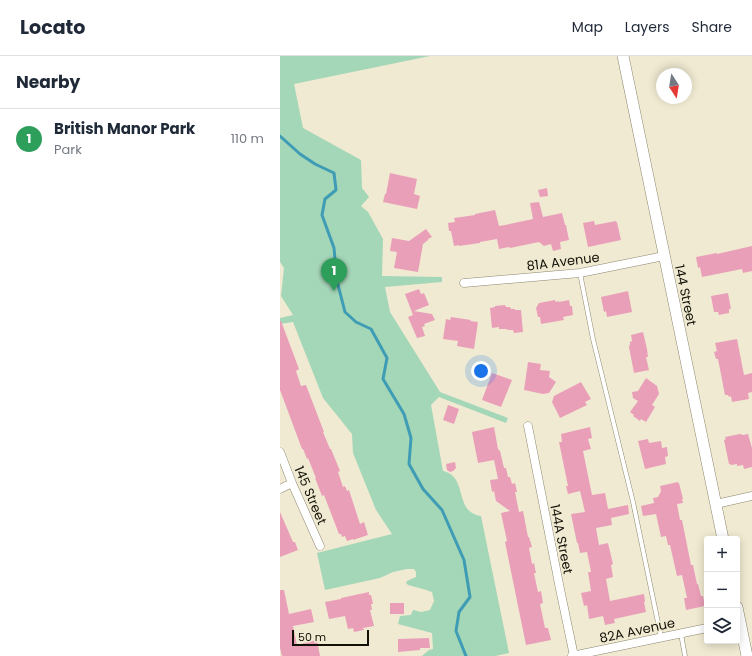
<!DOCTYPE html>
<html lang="en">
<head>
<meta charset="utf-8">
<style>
  :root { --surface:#fff; --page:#f6f6f7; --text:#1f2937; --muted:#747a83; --line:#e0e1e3; --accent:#428990 }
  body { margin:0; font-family:Poppins,sans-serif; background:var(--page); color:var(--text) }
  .controls { position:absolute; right:12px; bottom:12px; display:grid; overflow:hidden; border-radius:4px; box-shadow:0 2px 10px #0003 }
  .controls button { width:36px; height:36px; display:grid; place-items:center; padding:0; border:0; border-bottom:1px solid var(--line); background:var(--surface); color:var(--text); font:20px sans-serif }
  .compass { position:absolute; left:376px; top:12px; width:36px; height:36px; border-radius:50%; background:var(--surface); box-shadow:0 2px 10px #0003; rotate:168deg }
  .scale { position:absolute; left:12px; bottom:10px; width:77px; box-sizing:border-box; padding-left:4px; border:2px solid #121007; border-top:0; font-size:11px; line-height:14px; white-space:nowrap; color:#121007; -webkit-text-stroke:3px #f0ead2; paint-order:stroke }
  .you { position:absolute; left:201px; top:315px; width:14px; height:14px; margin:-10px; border:3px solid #fff; border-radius:50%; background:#1a73e8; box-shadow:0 0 0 6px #1a73e833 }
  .badge { display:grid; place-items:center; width:26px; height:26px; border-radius:50%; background:var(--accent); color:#fff; font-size:13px; font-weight:700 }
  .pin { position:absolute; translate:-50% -33px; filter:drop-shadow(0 1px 2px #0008) }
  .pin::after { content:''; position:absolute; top:21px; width:14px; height:12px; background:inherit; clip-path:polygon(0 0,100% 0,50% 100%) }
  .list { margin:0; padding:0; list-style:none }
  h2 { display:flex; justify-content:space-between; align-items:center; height:52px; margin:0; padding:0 16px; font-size:17px }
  h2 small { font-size:13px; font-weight:400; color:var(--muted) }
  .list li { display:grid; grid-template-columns:26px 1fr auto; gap:12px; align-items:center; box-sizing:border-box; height:60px; padding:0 16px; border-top:1px solid var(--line) }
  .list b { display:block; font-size:15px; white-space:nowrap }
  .list p { margin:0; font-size:13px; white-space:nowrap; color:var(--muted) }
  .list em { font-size:13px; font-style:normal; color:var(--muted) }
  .icon { flex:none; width:22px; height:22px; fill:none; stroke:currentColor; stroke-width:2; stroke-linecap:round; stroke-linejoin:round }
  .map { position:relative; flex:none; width:472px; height:600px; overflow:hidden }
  header { display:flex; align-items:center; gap:24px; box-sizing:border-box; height:56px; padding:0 20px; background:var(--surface); border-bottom:1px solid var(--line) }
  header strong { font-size:19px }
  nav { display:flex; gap:22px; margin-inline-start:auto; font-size:14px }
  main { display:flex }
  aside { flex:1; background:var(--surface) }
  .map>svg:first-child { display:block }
  .green { fill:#a4d6b8 }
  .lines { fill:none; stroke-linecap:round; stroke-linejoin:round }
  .stream { stroke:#3e9cb5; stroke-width:3 }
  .building { fill:#ea9fb9 }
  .lane-casing { stroke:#8c8670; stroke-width:5 }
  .street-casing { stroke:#8c8670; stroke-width:9 }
  .secondary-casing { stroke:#8c8670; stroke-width:12 }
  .lane { stroke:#fff; stroke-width:4 }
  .street { stroke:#fff; stroke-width:8 }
  .secondary { stroke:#fff; stroke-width:11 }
  .labels { text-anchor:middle; stroke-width:3.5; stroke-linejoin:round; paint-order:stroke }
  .street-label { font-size:13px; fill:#121007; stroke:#f0ead2 }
</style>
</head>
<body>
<header>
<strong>Locato</strong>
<nav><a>Map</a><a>Layers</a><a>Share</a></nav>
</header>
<main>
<aside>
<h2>Nearby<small></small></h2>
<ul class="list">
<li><span class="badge" style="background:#2e9e5b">1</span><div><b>British Manor Park</b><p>Park</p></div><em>110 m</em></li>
</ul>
</aside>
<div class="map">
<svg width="472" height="600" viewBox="0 0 472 600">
  <rect width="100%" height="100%" fill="#f0ead2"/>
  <path class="green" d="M 0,0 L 150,0 L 14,28 L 23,72 L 81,104 L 82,132 L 89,141 L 81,150 L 88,156 L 103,183 L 102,220 L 162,221 L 162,226 L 105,231 L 110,256 L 160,336 L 228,362 L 226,367 L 159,341 L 151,349 L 163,415 C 189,421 173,456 201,460 L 229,597 L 215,600 L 142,600 L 149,594 L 153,593 L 152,577 L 118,568 L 120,560 L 131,559 L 133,554 L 141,556 L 150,554 L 154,545 L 152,536 L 143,533 L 128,529 L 126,527 L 127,525 L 136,521 L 136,516 L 134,513 L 127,513 L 113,516 L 100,522 L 45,534 L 37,497 L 112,478 L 96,454 L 73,397 L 72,378 L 43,342 L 13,266 L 0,268 L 0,262 L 13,259 L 1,240 L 4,212 L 0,206 Z"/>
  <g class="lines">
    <path class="stream" d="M 0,80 L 20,98 L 35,108 L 54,117 L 56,134 L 45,143 L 42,159 L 54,192 L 57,225 L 65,256 L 76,266 L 91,273 L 107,302 L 103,323 L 124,358 L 131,382 L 129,408 L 143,433 L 162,454 L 184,504 L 190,541 L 179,556 L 176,575 L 186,600"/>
  </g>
  <path class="building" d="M 110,117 L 137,123 L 134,138 L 140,140 L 137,153 L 103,146 L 105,138 L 106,138 Z
    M 267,132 L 268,140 L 260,141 L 258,134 Z
    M 259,146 L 263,161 L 282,157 L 285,169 L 286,169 L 289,184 L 280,186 L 281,193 L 273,195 L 271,188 L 264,190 L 259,186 L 230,192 L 229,191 L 219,193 L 217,183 L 200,186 L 200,187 L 179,190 L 179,189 L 174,190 L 171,175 L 169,175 L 168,167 L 175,166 L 174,162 L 195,159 L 195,158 L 215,154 L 219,170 L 225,169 L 253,163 L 250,147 Z
    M 314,165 L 315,169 L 336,165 L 336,166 L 337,166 L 341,184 L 308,191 L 303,167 Z
    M 146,173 L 152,181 L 148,183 L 148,184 L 143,188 L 138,216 L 114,212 L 117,196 L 110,195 L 112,182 L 129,185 Z
    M 472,190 L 472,215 L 463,217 L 462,213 L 422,221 L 420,211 L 418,212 L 416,201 L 437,197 L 437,198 Z
    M 139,233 L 141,238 L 144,237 L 149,249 L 134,255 L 152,258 L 155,264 L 144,268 L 145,270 L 142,271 L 145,280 L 137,282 L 128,261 L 133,259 L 125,238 Z
    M 348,235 L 352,256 L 327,261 L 326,255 L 324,256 L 321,241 Z
    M 448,237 L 451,253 L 449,253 L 449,257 L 439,259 L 438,256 L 434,256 L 431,240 Z
    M 275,244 L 276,246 L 279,245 L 279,246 L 289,244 L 290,250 L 292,250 L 293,259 L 283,261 L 284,264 L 261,268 L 260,261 L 258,261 L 256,252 L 259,247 Z
    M 225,249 L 226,251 L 230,251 L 231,253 L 235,253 L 235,254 L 241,254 L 243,276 L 234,277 L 233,274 L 228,274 L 226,273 L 219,273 L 219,271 L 212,272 L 210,252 L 215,251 L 215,250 Z
    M 171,261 L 191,264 L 190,265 L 198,266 L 194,293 L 177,290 L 178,285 L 163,283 L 166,263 L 170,264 Z
    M 0,265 L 1,265 L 19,313 L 16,315 L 21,330 L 26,329 L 44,376 L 43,376 L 50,393 L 51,393 L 60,415 L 58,416 L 63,431 L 65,430 L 67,435 L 69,434 L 80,468 L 84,466 L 88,479 L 73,484 L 73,483 L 67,485 L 65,480 L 62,481 L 61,478 L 59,478 L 44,439 L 42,440 L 35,422 L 36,422 L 28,402 L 27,403 L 23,393 L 22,393 L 0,334 Z
    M 363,276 L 367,293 L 368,301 L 366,301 L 369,314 L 354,317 L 349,291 L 350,288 L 350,286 L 352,285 L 351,279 Z
    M 457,283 L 464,319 L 472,317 L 472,336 L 468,337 L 469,343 L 452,346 L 451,340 L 449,341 L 448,339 L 445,339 L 438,303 L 436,303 L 434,296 L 437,295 L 435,287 Z
    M 248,306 L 261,308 L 260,314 L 270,315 L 269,321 L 276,326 L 269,337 L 263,338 L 244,334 Z
    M 212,317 L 232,324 L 221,351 L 202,344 Z
    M 366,322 L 377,330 L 379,338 L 372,349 L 375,351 L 366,366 L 361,363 L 360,365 L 353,360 L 354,359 L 350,356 L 358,345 L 353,342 L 352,336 L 358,335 Z
    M 301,326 L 311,343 L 305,346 L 307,349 L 280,362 L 272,346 L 274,340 Z
    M 168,349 L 179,353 L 174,368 L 163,364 Z
    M 214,371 L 218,393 L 220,395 L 224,412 L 226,412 L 228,421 L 230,421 L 232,428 L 235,427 L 237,436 L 235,436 L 239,456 L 243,455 L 248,481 L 249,481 L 252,491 L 249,492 L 252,508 L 254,507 L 256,517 L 254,517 L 258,536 L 261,535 L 263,547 L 260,548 L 265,572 L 268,572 L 271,584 L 246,589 L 225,486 L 227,485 L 221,457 L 230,455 L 216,445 L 214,435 L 212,436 L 210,424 L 218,423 L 214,404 L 198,407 L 192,376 Z
    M 310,371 L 312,382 L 308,383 L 311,393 L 303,395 L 312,439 L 325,437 L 328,453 L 348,449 L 349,458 L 331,462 L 332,469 L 316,472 L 319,489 L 328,487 L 333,508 L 331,509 L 333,521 L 326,523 L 330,545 L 364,538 L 365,546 L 364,546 L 366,556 L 334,563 L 335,567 L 325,569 L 323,560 L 309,563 L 307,549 L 304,550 L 301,537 L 311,535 L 308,516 L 311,516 L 307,496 L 300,497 L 298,487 L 297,487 L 291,458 L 305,456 L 300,435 L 288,438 L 286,430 L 288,430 L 279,386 L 282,386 L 281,378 Z
    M 460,378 L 463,379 L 468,378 L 472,392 L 472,411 L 464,413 L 463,409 L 457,410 L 457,408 L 451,409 L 450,408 L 449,408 L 444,384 L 446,383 L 445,381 Z
    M 368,383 L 369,387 L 381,385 L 382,392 L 387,391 L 388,400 L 385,401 L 386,408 L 365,413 L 358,385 Z
    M 175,406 L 176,412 L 173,415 L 170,416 L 167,414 L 166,408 Z
    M 398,426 L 399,428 L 399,427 L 403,443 L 402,443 L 403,447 L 397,448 L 400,464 L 402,464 L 411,509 L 413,509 L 417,528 L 418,528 L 421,540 L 423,540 L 425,550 L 406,554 L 404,542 L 407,542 L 402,519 L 397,520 L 390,489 L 388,489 L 386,480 L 381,481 L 376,458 L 363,460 L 361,450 L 374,447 L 373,442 L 378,441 L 381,435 L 380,430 Z
    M 0,456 L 13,486 L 15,486 L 18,494 L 0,501 Z
    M 0,534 L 4,534 L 9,558 L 31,553 L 34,566 L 13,570 L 17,589 L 37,584 L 40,600 L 2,600 L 0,592 Z
    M 89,536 L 89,539 L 91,539 L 93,548 L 91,548 L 92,554 L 90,554 L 94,570 L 83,572 L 84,574 L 74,576 L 73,572 L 68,573 L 65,560 L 49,563 L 45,546 L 61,543 L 61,542 Z
    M 110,547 L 124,547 L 124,558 L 110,558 Z
    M 149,582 L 150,592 L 140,592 L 140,594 L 118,596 L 118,583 Z"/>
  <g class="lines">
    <defs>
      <path id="lane" d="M 300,217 L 313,283 L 353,446 L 381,581
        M 401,578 L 405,600"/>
      <path id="street" d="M 184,227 L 300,217 L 384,200
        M 248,370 L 280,533 L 294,600
        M 0,396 L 12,427 L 40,490
        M 0,433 L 12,427
        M 436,448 L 472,440
        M 292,600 L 427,572"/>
      <path id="secondary" d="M 343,0 L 443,483
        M 457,551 L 467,600"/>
    </defs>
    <use href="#lane" class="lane-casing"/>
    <use href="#street" class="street-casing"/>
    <use href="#secondary" class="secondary-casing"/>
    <use href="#lane" class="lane"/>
    <use href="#street" class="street"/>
    <use href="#secondary" class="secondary"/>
  </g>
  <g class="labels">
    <g class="street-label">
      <text transform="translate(283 205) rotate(-7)" y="5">81A Avenue</text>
      <text transform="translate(406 239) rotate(78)" y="5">144 Street</text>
      <text transform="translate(31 439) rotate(67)" y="5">145 Street</text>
      <text transform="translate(282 483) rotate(79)" y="5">144A Street</text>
      <text transform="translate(357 574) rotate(-12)" y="5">82A Avenue</text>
    </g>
  </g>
</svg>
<div class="controls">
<button>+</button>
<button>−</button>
<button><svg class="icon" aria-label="layers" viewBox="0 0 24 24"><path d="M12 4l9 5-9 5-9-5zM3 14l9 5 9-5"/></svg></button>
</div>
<svg class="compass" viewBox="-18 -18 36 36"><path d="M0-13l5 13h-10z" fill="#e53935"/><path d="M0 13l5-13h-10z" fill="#747a83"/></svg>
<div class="scale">50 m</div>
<div class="you"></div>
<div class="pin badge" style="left:54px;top:235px;background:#2e9e5b">1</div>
</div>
</main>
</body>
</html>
